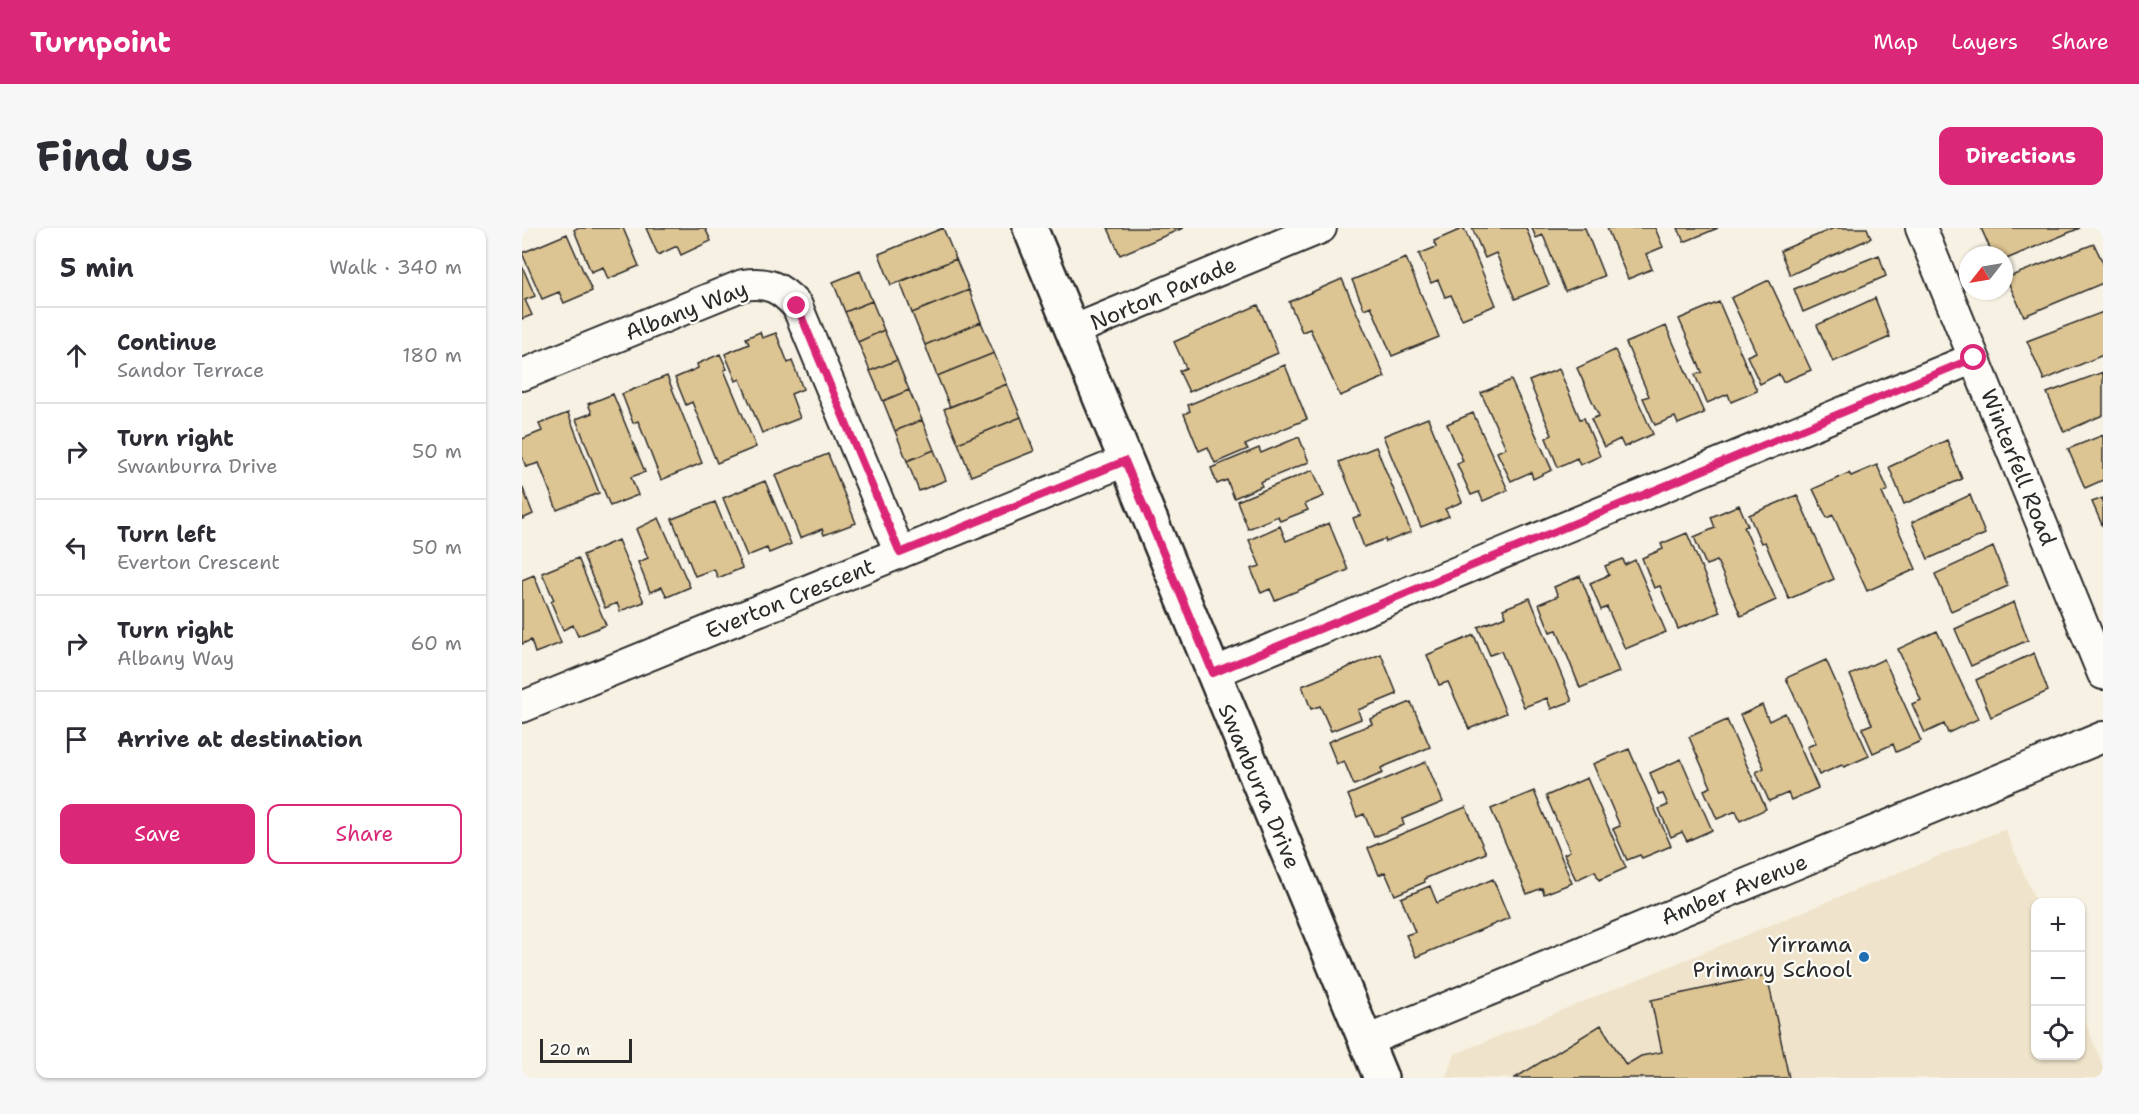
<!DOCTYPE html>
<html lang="en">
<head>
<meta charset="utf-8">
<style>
  :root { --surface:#fff; --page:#f7f7f7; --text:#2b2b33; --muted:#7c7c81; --line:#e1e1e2; --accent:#db2777 }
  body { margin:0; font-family:"Shantell Sans",sans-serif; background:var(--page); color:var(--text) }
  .controls { position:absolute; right:18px; bottom:18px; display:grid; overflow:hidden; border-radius:12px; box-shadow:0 2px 4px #0004 }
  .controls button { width:54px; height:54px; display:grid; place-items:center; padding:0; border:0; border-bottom:2px solid var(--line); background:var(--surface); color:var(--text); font:30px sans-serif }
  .compass { position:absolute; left:1437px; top:18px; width:54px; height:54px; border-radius:50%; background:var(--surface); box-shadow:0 2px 4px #0004; rotate:239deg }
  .scale { position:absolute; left:18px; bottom:15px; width:92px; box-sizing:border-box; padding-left:6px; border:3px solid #2b2b2b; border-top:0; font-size:16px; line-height:21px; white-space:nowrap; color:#2b2b2b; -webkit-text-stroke:4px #fdfcf7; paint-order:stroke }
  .stop { position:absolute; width:18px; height:18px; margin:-14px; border:4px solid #db2777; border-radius:50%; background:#fff }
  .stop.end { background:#db2777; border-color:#fff; box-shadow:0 2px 6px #0008 }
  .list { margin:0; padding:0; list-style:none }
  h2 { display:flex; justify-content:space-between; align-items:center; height:78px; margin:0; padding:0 24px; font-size:26px }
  h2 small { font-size:20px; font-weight:400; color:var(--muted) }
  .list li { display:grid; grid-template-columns:39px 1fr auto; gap:18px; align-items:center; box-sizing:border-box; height:96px; padding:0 24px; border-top:2px solid var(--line) }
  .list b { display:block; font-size:22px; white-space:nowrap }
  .list p { margin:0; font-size:20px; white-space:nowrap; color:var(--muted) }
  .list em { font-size:20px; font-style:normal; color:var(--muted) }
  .actions { display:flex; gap:12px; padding:18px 24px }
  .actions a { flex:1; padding:14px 0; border:2px solid var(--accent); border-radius:12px; text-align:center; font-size:21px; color:var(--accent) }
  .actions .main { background:var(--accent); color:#fff }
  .icon { flex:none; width:33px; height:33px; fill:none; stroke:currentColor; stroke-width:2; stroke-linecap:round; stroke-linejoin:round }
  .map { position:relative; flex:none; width:1581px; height:850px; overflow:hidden; border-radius:12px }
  header { display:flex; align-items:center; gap:36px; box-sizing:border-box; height:84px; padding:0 30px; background:var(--accent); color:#fff }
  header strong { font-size:28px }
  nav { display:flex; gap:33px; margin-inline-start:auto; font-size:21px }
  .intro { display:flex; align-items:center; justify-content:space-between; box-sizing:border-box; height:144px; padding:0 36px }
  h1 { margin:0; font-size:42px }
  .button { padding:15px 27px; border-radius:12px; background:var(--accent); color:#fff; font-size:21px; font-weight:700 }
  main { display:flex; gap:36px; padding:0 36px }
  aside { flex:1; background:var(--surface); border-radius:12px; box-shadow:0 2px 4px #0004 }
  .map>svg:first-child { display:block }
  .built { fill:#efe4cb }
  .building { fill:#ddc493; stroke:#2b2b2b; stroke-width:1.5 }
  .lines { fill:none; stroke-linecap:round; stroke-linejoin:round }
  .street-casing { stroke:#2b2b2b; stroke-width:34 }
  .secondary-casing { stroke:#2b2b2b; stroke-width:38 }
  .street { stroke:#fdfcf7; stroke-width:30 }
  .secondary { stroke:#fdfcf7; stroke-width:33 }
  .route { stroke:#db2777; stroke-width:8 }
  .poi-dot { fill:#1f6fb2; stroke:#fdfcf7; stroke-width:2 }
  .labels { text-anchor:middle; stroke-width:4.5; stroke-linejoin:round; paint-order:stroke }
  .street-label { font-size:22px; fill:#2b2b2b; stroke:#fdfcf7 }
  .poi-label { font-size:22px; fill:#2b2b2b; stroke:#fdfcf7; text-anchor:end }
</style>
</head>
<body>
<header>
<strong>Turnpoint</strong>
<nav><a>Map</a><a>Layers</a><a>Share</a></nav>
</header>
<div class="intro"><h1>Find us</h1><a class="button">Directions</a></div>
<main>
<aside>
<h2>5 min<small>Walk · 340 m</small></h2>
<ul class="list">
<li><svg class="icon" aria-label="ahead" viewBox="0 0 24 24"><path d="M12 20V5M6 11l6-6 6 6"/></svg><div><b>Continue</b><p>Sandor Terrace</p></div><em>180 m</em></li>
<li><svg class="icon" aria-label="right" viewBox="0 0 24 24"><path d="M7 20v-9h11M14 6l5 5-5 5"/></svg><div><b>Turn right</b><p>Swanburra Drive</p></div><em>50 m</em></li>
<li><svg class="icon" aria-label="left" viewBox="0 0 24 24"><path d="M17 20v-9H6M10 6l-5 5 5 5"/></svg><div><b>Turn left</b><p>Everton Crescent</p></div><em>50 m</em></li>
<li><svg class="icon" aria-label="right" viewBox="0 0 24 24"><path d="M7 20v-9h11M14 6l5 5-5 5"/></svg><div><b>Turn right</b><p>Albany Way</p></div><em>60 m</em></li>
<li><svg class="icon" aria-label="arrive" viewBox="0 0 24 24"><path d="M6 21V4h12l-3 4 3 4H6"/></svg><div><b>Arrive at destination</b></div></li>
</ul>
<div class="actions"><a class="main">Save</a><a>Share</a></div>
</aside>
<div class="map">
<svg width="1581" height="850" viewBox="0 0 1581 850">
  <rect width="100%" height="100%" fill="#f7f1e3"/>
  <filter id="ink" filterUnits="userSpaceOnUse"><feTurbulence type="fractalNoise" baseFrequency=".0167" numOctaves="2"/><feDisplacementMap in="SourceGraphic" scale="12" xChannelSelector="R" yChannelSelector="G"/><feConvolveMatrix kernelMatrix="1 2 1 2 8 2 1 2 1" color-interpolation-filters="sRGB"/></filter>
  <g filter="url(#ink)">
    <path class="built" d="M 1483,601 L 1514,674 L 1514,828 L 1558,828 L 1559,783 L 1581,838 L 1581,850 L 923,850 L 933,826 Z"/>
    <path class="building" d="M 55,0 L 101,0 L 117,38 L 86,51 L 81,39 L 69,44 L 52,2 Z
      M 124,0 L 183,0 L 189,13 L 159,27 L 155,18 L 136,27 Z
      M 421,0 L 434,31 L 369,57 L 357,26 Z
      M 586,0 L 661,0 L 598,27 Z
      M 942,0 L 974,77 L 940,91 L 929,67 L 923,69 L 916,52 L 909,55 L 897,26 L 914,19 L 912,13 Z
      M 950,0 L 1004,0 L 1027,57 L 993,71 L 974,25 L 963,30 Z
      M 1010,0 L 1063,0 L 1082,48 L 1043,63 L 1021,7 L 1014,10 Z
      M 1085,0 L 1133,0 L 1141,19 L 1124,26 L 1130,41 L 1106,51 Z
      M 1156,0 L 1196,0 L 1162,14 Z
      M 1312,0 L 1345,0 L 1349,10 L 1268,47 L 1258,23 Z
      M 1459,0 L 1558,0 L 1482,32 L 1482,27 L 1471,27 Z
      M 45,6 L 70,63 L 42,75 L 37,64 L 20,71 L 0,25 Z
      M 1572,16 L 1581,35 L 1581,55 L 1502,88 L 1484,50 Z
      M 1357,27 L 1364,48 L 1281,84 L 1272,61 Z
      M 884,30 L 917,109 L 870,128 L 849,78 L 842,81 L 830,52 Z
      M 434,31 L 447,62 L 390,85 L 378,54 Z
      M 0,38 L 13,68 L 3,72 L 10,87 L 0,91 Z
      M 338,43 L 350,73 L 323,84 L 311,54 Z
      M 820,51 L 863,149 L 818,168 L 788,101 L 780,104 L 767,74 Z
      M 1247,52 L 1289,142 L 1261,154 L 1257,146 L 1238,156 L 1225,128 L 1234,124 L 1209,70 Z
      M 447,62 L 459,94 L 403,117 L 390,85 Z
      M 1353,70 L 1368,109 L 1311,134 L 1295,97 Z
      M 350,73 L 362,102 L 336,114 L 323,84 Z
      M 1197,74 L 1235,163 L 1209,174 L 1206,166 L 1185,175 L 1173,147 L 1180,144 L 1157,91 Z
      M 736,77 L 756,125 L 667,164 L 657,143 L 664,140 L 652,114 Z
      M 1581,84 L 1581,127 L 1522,152 L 1505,113 Z
      M 459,94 L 472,125 L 415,148 L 403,117 Z
      M 1144,98 L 1182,185 L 1156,196 L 1153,189 L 1133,197 L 1121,170 L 1127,168 L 1104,115 Z
      M 362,102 L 375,132 L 348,143 L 336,114 Z
      M 238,104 L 240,110 L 254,105 L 266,135 L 270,133 L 281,161 L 269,166 L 278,190 L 240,205 L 218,151 L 214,153 L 203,126 L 227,116 L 224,110 Z
      M 1093,122 L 1131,206 L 1102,219 L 1098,211 L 1082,219 L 1069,191 L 1077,188 L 1055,140 Z
      M 472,125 L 485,156 L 428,179 L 415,148 Z
      M 198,126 L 205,141 L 202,142 L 234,219 L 195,235 L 170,174 L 164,177 L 153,150 L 176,140 L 175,136 Z
      M 375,132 L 387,162 L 361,173 L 348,143 Z
      M 763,137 L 785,191 L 723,217 L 726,221 L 693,235 L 686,219 L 677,223 L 662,186 L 668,183 L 666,177 Z
      M 1037,141 L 1058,191 L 1062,190 L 1078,228 L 1058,237 L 1055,230 L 1036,239 L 1024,210 L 1030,207 L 1007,153 Z
      M 1581,144 L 1581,187 L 1542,204 L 1525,165 Z
      M 145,148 L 180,235 L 139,252 L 116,193 L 111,195 L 100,166 Z
      M 989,152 L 1030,242 L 1011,251 L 1009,244 L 989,253 L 975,224 L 984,220 L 959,165 Z
      M 485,156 L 499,189 L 436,215 L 422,181 Z
      M 387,162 L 400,192 L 373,203 L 361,173 Z
      M 91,166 L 123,244 L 109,249 L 116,267 L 88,278 L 54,191 L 70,185 L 66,176 Z
      M 46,185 L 77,265 L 35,282 L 17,235 L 4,239 L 0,228 L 0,211 L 20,203 L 17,196 Z
      M 951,185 L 986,262 L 961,273 L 957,264 L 949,267 L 935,236 L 941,233 L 925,196 Z
      M 499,189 L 512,223 L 449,248 L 436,215 Z
      M 906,190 L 940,274 L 923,281 L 927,288 L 899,299 L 861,208 Z
      M 400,192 L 412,222 L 385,233 L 373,203 Z
      M 1581,207 L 1581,252 L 1563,260 L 1546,221 Z
      M 777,209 L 787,234 L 738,254 L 740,258 L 712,270 L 705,252 L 695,256 L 689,240 L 737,220 L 739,225 Z
      M 1425,212 L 1440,251 L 1382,276 L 1367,239 Z
      M 854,219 L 889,304 L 864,314 L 863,311 L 842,319 L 831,290 L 839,287 L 817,234 Z
      M 412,222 L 424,252 L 397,263 L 385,233 Z
      M 306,226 L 334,295 L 302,307 L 300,301 L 278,310 L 253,247 Z
      M 1355,237 L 1366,262 L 1360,265 L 1394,341 L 1345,363 L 1311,287 L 1305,290 L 1291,261 L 1327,245 L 1329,248 Z
      M 791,242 L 802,268 L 783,276 L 786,282 L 758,293 L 756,288 L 726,301 L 715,273 Z
      M 243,253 L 269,316 L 247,325 L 245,320 L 225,328 L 201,270 Z
      M 0,258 L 11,286 L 0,291 Z
      M 1275,267 L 1312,351 L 1267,371 L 1243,314 L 1239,315 L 1227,287 Z
      M 1448,267 L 1463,306 L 1406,331 L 1390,294 Z
      M 1581,270 L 1581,299 L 1570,274 Z
      M 193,274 L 220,340 L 196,350 L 192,341 L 173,348 L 150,291 Z
      M 1217,277 L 1226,298 L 1222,299 L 1254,372 L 1219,388 L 1195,333 L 1184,337 L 1172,309 L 1193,300 L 1189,289 Z
      M 137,290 L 168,359 L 145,369 L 140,359 L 128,364 L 116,334 L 126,330 L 114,301 Z
      M 807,295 L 826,342 L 753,372 L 748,361 L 739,365 L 729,341 L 738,338 L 727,312 L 758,298 L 764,313 Z
      M 1165,305 L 1198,384 L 1156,401 L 1138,358 L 1132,360 L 1120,330 L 1141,321 L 1139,316 Z
      M 96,312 L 122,374 L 98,383 L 95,375 L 83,380 L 61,327 Z
      M 1471,319 L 1486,358 L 1429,383 L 1413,346 Z
      M 56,330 L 84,397 L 56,408 L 51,397 L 41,402 L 29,374 L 32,372 L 20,345 Z
      M 1101,331 L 1103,337 L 1113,332 L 1144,404 L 1103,421 L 1085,379 L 1079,382 L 1068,355 L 1087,347 L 1083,338 Z
      M 12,347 L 39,415 L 13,425 L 9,412 L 0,416 L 0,352 Z
      M 1058,348 L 1097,444 L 1058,460 L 1035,402 L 1028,404 L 1017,376 L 1036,368 L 1032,359 Z
      M 1008,370 L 1050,473 L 1029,481 L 1025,470 L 1002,479 L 979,423 L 968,427 L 956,399 L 984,388 L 981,381 Z
      M 1492,374 L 1506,412 L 1449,438 L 1433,401 Z
      M 1415,403 L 1456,491 L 1426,505 L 1422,496 L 1403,505 L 1390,476 L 1399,472 L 1376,421 Z
      M 952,407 L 984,485 L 947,501 L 926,454 L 917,457 L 905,427 Z
      M 1512,425 L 1526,463 L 1469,489 L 1454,452 Z
      M 859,426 L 875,466 L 836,482 L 839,491 L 809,503 L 798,478 L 789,481 L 780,458 Z
      M 1362,431 L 1399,513 L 1374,524 L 1371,516 L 1351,525 L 1340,500 L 1350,496 L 1328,447 Z
      M 1304,432 L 1347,528 L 1322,539 L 1320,537 L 1297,547 L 1285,519 L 1294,515 L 1264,450 Z
      M 889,474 L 908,519 L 859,540 L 861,545 L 832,557 L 822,533 L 815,536 L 806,514 L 850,496 L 848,491 Z
      M 1240,477 L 1247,493 L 1263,485 L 1296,560 L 1269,572 L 1266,565 L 1247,573 L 1234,544 L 1242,540 L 1218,487 Z
      M 1205,492 L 1244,581 L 1218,593 L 1214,583 L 1195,591 L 1182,562 L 1189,559 L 1167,509 Z
      M 1107,521 L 1149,618 L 1120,630 L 1118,627 L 1105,632 L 1091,601 L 1098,598 L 1071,536 Z
      M 1159,531 L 1190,602 L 1165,613 L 1160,604 L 1149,609 L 1137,581 L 1146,577 L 1141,566 L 1137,567 L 1128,545 Z
      M 904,534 L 921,574 L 880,591 L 882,597 L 852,609 L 842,586 L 835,589 L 826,567 Z
      M 1065,550 L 1104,640 L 1077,652 L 1073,643 L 1054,652 L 1042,626 L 1048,623 L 1024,568 Z
      M 1012,563 L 1050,655 L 1022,666 L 1020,660 L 1005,666 L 969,581 Z
      M 944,579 L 964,625 L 902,651 L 903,654 L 873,667 L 863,644 L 857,647 L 846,620 Z
      M 971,651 L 987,690 L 894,729 L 884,707 L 893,704 L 879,670 L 908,658 L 915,675 Z
      M 1245,747 L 1267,850 L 993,850 L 1079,797 L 1104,837 L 1119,828 L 1140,824 L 1129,772 Z"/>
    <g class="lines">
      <defs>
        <path id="street" d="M 1399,0 L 1581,446
          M 550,103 L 799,0
          M 0,147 L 221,57 C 246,53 259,60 275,78 L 378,325
          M 691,445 L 1452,130
          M 0,479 L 603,233
          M 844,813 L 1581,509"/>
        <path id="secondary" d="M 508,0 L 859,850"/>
      </defs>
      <use href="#street" class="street-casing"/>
      <use href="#secondary" class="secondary-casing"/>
      <use href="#street" class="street"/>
      <use href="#secondary" class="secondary"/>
    </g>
  </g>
  <g class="lines" filter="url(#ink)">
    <path class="route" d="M 275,78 L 378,325 L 603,233 L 691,445 L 1452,130"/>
  </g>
  <circle class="poi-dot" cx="1342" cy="729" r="6"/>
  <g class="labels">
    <g class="street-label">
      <text transform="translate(641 65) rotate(-23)" y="8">Norton Parade</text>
      <text transform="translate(164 82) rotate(-21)" y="8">Albany Way</text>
      <text transform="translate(1497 239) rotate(68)" y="8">Winterfell Road</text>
      <text transform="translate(268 370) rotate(-22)" y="8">Everton Crescent</text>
      <text transform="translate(738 558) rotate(67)" y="8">Swanburra Drive</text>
      <text transform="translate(1212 661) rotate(-22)" y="8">Amber Avenue</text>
    </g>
    <g class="poi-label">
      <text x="1330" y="724">Yirrama<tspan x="1330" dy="25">Primary School</tspan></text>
    </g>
  </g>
</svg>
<div class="controls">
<button>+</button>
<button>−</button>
<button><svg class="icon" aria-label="locate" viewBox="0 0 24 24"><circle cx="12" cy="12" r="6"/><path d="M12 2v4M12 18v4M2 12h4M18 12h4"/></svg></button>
</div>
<svg class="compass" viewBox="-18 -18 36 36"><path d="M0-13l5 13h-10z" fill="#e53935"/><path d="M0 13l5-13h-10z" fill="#7c7c81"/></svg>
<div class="scale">20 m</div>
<div class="stop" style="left:1452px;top:130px"></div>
<div class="stop end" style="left:275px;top:78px"></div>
</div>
</main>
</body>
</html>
